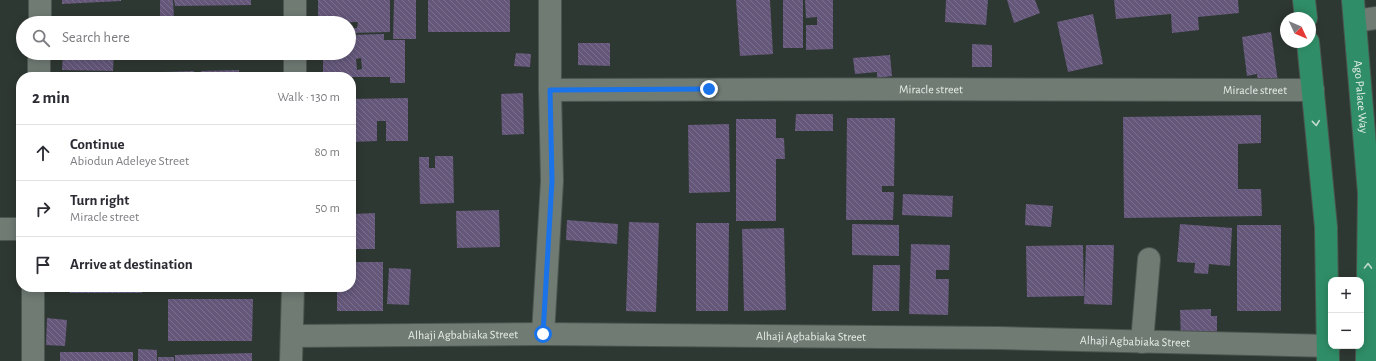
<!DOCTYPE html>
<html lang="en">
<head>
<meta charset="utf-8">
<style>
  :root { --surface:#fff; --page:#f2f2f3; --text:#2b2b33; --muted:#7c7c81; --line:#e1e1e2 }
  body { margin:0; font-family:"Alegreya Sans",sans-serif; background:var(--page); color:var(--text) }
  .controls { position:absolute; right:12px; bottom:12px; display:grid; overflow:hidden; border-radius:8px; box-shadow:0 2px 10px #0003 }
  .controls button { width:36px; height:36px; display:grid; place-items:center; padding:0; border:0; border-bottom:1px solid var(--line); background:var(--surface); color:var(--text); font:20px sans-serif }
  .compass { position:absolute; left:1280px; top:12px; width:36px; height:36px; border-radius:50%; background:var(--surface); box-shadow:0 2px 10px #0003; rotate:134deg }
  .stop { position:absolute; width:12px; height:12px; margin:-9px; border:3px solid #1a73e8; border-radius:50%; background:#fff }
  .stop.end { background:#1a73e8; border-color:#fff; box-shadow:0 1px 4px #0008 }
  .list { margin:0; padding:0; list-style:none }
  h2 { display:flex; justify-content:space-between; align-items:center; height:52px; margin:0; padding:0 16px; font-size:17px }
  h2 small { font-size:13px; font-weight:400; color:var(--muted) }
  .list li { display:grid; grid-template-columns:26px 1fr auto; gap:12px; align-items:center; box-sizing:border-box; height:56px; padding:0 16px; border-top:1px solid var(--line) }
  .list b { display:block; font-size:15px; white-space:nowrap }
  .list p { margin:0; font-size:13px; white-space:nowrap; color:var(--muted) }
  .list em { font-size:13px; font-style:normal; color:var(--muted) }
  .icon { flex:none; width:22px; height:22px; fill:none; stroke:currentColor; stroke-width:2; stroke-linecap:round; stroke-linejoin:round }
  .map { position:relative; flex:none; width:1376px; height:361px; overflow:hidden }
  .search { position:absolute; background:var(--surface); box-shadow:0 2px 10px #0003; left:16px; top:16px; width:340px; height:44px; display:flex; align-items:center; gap:10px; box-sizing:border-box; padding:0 14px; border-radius:22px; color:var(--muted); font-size:15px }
  .panel { position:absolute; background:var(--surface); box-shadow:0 2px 10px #0003; left:16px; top:72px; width:340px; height:220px; border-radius:16px }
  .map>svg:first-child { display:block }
  .building { fill:url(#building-back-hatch); fill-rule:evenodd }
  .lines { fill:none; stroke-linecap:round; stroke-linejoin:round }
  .minor-casing { stroke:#4c5550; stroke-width:24 }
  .major-casing { stroke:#4c5550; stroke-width:24 }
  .minor { stroke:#707b74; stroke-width:22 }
  .major { stroke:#2f8e67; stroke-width:22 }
  .oneway { stroke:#c2dacf }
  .route { stroke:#1a73e8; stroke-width:5 }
  .labels { text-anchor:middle; stroke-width:3.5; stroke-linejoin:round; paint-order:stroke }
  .street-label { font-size:12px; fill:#e7ede9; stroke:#2e3832 }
</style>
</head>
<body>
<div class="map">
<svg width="1376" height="361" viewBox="0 0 1376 361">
  <defs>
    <pattern id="building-back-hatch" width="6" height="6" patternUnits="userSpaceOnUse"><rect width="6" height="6" fill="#64577a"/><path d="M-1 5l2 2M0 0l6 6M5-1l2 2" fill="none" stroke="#7a6f8d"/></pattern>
  </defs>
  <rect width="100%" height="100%" fill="#2e3832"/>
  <path class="building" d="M 62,0 L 121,0 L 121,1 L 62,4 Z
    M 160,0 L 173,0 L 174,19 L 160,19 Z
    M 174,0 L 251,0 L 251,5 L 175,6 Z
    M 318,0 L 390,0 L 390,32 L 349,33 L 349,28 L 357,28 L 358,22 L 318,23 Z
    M 394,0 L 416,0 L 416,39 L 393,39 Z
    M 428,0 L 510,0 L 510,32 L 428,32 Z
    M 736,0 L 770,0 L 773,54 L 740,56 Z
    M 783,0 L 803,0 L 803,48 L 783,48 Z
    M 805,0 L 833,0 L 833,49 L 806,50 L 806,25 L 817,25 L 817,17 L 806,18 Z
    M 946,0 L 988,0 L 986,25 L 945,22 Z
    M 1007,0 L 1035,0 L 1040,13 L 1014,23 Z
    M 1114,0 L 1238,0 L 1239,13 L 1198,17 L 1199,30 L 1172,33 L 1171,14 L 1116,19 Z
    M 1093,14 L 1103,64 L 1068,72 L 1057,22 Z
    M 1271,32 L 1278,82 L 1258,85 L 1257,74 L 1247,76 L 1242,37 Z
    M 384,34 L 384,40 L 405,40 L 405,83 L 390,83 L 390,77 L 323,77 L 323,53 L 349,53 L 349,35 ZM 361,58 L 362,69 L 357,70 L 356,59 Z
    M 578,43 L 610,43 L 610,66 L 578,65 Z
    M 972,44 L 992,45 L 992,67 L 972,67 Z
    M 63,53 L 114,53 L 113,71 L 62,70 Z
    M 516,53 L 531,54 L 530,67 L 514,66 Z
    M 890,55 L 892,76 L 877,78 L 877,72 L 855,74 L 853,58 Z
    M 239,70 L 239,77 L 201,77 L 201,71 Z
    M 194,71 L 194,77 L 164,77 L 164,72 Z
    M 523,93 L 524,134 L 502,135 L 501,94 Z
    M 408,98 L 408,141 L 386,141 L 386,121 L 377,121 L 377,141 L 351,142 L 351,99 Z
    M 796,114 L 833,114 L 833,131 L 795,131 Z
    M 1261,115 L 1261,143 L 1238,144 L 1238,189 L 1261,189 L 1262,216 L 1124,218 L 1123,117 Z
    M 847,118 L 895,118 L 894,186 L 882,186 L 882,192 L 894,192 L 893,220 L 846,220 Z
    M 736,119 L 776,119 L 776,138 L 784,138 L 785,159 L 776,159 L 776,221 L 736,221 Z
    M 729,124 L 730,192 L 689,193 L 688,125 Z
    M 435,156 L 453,156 L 454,203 L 420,204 L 419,157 L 429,157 L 429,168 L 435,168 Z
    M 903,194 L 953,196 L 952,217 L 902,215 Z
    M 1026,204 L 1053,206 L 1051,227 L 1025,225 Z
    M 499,210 L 500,247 L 457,248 L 456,211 Z
    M 375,213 L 375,249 L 353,249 L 353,214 Z
    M 567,220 L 618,224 L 617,244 L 566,240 Z
    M 629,222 L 659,223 L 656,312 L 626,311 Z
    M 696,223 L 729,223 L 728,311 L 696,311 Z
    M 852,224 L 899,225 L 899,256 L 852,255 Z
    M 1180,224 L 1232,228 L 1230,266 L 1209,264 L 1208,274 L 1194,273 L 1195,263 L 1177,262 Z
    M 1237,225 L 1281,225 L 1281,311 L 1237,311 Z
    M 784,228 L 786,310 L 744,311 L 742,229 Z
    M 911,244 L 950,245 L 949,270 L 936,270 L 936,279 L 949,279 L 948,315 L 909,314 Z
    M 1083,245 L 1084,296 L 1027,297 L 1026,246 Z
    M 1086,245 L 1114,245 L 1112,305 L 1084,304 Z
    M 351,262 L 383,262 L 383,311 L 337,311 L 337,287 L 351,287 Z
    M 873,265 L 900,265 L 899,311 L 872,311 Z
    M 389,268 L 411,269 L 409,305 L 387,304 Z
    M 70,287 L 142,287 L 142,293 L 70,293 Z
    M 168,299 L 253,299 L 252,341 L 168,341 Z
    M 1211,309 L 1211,316 L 1217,316 L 1217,338 L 1181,340 L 1180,310 Z
    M 47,318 L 67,320 L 65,346 L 46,345 Z
    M 138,349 L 157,350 L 157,361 L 138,361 Z
    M 60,352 L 133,352 L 133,361 L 60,361 Z
    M 252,353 L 252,361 L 175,361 L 175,355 Z
    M 158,357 L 174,357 L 174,361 L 158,361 Z"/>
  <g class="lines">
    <defs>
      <g id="minor">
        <path d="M 295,0 L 295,23"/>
        <path d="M 1356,21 L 1376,18"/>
        <path d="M 40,23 L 40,0"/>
        <path d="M 295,53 L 295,77"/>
        <path d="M 39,77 L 39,53"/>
        <path id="s1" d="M 550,90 C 804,88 1059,90 1313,90"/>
        <path d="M 0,229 L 21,229"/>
        <path d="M 33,287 L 33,361"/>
        <path d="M 543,334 L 552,181 L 550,90 L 550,0"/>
        <path id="s2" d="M 293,336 L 543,334 L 999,338 L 1329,346"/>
        <path d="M 1142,342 L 1149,259"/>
        <path d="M 291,361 L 293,287"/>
      </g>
      <g id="major">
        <path d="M 1304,0 L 1306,18"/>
        <path id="s3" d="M 1353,0 L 1369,193 L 1367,361"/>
        <path d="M 1308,42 L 1326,227 L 1328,361"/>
      </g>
    </defs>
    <use href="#minor" class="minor-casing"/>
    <use href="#major" class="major-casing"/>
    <use href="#minor" class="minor"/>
    <use href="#major" class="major"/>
  </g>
  <defs><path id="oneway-chevron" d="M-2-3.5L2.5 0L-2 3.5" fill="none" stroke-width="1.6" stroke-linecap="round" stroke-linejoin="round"/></defs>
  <g class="oneway">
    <use href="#oneway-chevron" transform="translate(1316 123) rotate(84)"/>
    <use href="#oneway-chevron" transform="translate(1368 266) rotate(-89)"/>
  </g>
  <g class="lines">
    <path class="route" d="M 543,334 L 552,181 L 550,90 L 709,89"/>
  </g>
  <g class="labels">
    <g class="street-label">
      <text dy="4" stroke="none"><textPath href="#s1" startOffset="381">Miracle street</textPath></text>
      <text dy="4" stroke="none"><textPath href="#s1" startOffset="705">Miracle street</textPath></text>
      <text dy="4" stroke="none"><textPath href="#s3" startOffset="97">Ago Palace Way</textPath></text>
      <text dy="4" stroke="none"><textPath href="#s2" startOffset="170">Alhaji Agbabiaka Street</textPath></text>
      <text dy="4" stroke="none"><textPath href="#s2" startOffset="518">Alhaji Agbabiaka Street</textPath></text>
      <text dy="4" stroke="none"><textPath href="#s2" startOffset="842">Alhaji Agbabiaka Street</textPath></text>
    </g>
  </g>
</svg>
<div class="controls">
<button>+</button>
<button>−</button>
</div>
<svg class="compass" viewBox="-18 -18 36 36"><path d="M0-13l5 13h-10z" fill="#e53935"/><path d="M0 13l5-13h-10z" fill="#7c7c81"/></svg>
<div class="stop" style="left:543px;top:334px"></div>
<div class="stop end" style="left:709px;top:89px"></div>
<div class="search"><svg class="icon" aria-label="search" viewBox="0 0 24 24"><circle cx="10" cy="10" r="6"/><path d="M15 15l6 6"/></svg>Search here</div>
<section class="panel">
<h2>2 min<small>Walk · 130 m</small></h2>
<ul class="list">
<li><svg class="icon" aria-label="ahead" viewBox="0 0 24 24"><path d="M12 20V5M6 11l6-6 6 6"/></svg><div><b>Continue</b><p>Abiodun Adeleye Street</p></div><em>80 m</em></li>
<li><svg class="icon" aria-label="right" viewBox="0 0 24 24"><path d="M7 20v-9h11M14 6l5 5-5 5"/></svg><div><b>Turn right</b><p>Miracle street</p></div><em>50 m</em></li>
<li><svg class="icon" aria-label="arrive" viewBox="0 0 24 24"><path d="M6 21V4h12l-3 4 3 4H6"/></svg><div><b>Arrive at destination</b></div></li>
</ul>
</section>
</div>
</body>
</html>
